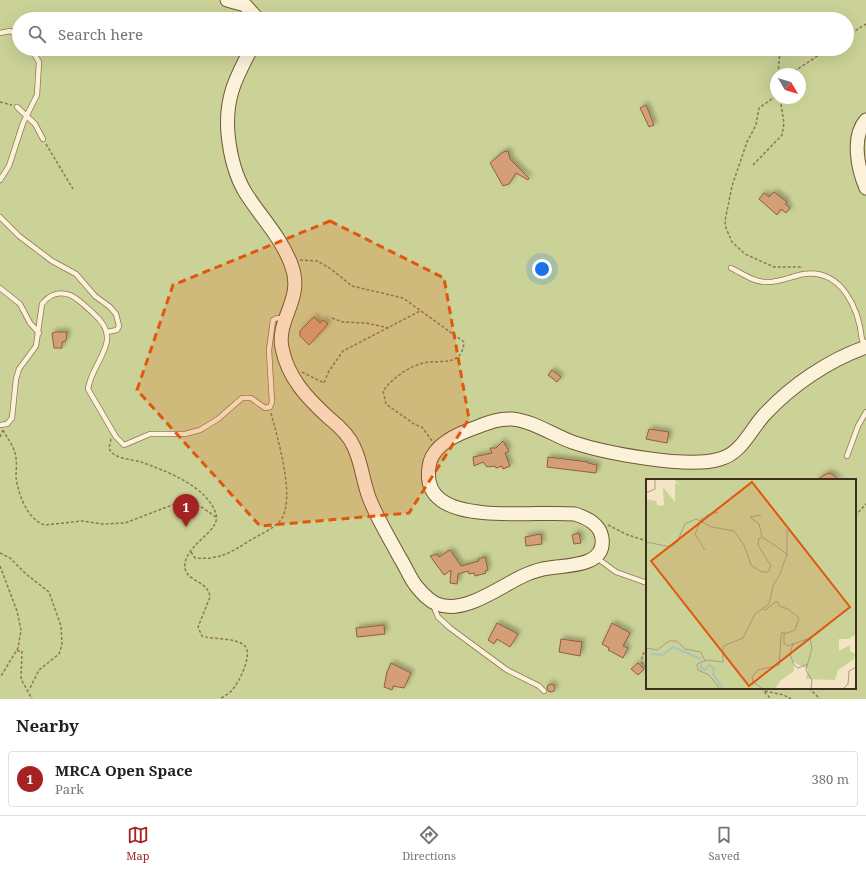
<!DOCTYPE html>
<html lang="en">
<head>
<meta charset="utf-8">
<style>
  :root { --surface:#fff; --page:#f2f2f2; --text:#202124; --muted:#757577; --line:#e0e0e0; --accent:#a52222 }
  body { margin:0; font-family:"Noto Serif",serif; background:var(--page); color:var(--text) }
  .compass { position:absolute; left:770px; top:68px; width:36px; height:36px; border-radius:50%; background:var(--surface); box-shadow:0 4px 16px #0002; rotate:128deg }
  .you { position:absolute; left:542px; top:269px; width:14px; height:14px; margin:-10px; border:3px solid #fff; border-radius:50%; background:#1a73e8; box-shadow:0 0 0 6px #1a73e833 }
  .badge { display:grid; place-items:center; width:26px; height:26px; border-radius:50%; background:var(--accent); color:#fff; font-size:13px; font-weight:700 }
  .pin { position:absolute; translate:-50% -33px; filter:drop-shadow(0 1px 2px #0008) }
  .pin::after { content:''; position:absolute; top:21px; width:14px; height:12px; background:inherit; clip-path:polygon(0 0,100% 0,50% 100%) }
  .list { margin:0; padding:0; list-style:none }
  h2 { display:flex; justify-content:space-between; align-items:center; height:52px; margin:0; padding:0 16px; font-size:17px }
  h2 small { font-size:13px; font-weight:400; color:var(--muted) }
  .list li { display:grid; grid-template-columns:26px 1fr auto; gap:12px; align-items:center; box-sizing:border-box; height:56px; margin:0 8px 8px; padding:0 8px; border:1px solid var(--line); border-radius:4px }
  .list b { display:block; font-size:15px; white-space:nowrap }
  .list p { margin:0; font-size:13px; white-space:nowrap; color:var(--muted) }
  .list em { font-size:13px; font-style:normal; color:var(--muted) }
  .icon { flex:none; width:22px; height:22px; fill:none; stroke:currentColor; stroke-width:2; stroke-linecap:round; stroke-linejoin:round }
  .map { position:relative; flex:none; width:866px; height:699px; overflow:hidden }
  .search { position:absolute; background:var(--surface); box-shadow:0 4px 16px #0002; left:12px; right:12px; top:12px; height:44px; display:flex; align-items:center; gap:10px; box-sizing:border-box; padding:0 14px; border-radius:22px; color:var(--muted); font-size:15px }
  .sheet { height:116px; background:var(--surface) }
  nav { display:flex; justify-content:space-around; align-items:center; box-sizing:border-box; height:56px; border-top:1px solid var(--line); background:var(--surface); font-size:11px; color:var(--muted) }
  nav a { display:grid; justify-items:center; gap:2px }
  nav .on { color:var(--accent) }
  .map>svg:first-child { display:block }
  .green { fill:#cbd297; fill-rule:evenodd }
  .building { fill:#d49f77; stroke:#915e3c; filter:url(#shadow) }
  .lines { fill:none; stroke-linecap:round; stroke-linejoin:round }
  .service-casing { stroke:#907658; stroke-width:6 }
  .secondary-casing { stroke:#72573b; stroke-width:15 }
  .path { stroke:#907658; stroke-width:1.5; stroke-dasharray:3 2; stroke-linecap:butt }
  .service { stroke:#fcf2d9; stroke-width:4.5 }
  .secondary { stroke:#fcf2d9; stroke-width:13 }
  .marked { fill:#e0570d; fill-opacity:0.2; stroke:#e0570d; stroke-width:3; stroke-dasharray:8 5; stroke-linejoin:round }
  .inset-river { fill:none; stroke:#a7c5bd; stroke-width:2 }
  .inset-road { fill:none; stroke:#ab9c82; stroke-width:1 }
  .view { fill:#e0570d; fill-opacity:0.15; stroke:#e0570d; stroke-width:2 }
  .inset-edge { fill:none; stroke:#3e2e1e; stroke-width:2 }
</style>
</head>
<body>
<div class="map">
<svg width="866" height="699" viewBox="0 0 866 699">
  <defs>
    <filter id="shadow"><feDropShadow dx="3" dy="-3" stdDeviation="2" flood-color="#0004"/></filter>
  </defs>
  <rect width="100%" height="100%" fill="#f3e5c4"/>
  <path class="green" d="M 0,0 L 866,0 L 866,699 L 0,699 ZM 19,19 L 847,19 L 847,49 L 19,49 ZM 776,74 L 800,74 L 800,98 L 776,98 ZM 647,480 L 855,480 L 855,688 L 647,688 Z"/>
  <path class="building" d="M 646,105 L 654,125 L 649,127 L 640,108 Z
    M 508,151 L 510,159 L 529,178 L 528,180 L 516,173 L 509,184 L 503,186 L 490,163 L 503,152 Z
    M 774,192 L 787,202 L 785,204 L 790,208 L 786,213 L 781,209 L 777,215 L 759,199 L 764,193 L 769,197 Z
    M 314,317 L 320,323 L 323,320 L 328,324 L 309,345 L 300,336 L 300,331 Z
    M 56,332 L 67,332 L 66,341 L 62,342 L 62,348 L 54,348 L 52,333 Z
    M 552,370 L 561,377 L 557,382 L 548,375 Z
    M 649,429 L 669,432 L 667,443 L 646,439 Z
    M 503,441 L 509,451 L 505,453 L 510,466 L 503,469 L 502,466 L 496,468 L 495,466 L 487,467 L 483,462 L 474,466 L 473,457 L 492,453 L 490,448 L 496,448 Z
    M 548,457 L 588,462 L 588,463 L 597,465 L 596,473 L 547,467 Z
    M 830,473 L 840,480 L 816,480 L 826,474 Z
    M 579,533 L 581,543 L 574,544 L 572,535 Z
    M 541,534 L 542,544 L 526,546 L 525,537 Z
    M 450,550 L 461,566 L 479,561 L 478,559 L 485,557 L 488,570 L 485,571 L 486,573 L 475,576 L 474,573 L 469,574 L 468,571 L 458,574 L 457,584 L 450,583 L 451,570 L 444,575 L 430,556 L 437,554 L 439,557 Z
    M 497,623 L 518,634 L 510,647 L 497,639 L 494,644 L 488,640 Z
    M 612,623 L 630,633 L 623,646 L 628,648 L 623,658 L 608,650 L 609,648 L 602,644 Z
    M 384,625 L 385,634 L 357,637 L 356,628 Z
    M 561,639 L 582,642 L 580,656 L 559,652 Z
    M 391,663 L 411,673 L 404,688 L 393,686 L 392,690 L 384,687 L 387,672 Z
    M 638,663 L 644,669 L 638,675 L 631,669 Z
    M547 688a4 4 0 1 1 8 0a4 4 0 1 1-8 0Z"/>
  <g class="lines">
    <defs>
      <path id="service" d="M 0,33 L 10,31 L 19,35
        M 17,107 L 35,124 L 43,139
        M 0,180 L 9,166 L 23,123 L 37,95 L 39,62 L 31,49
        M 0,217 L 19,236 L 52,261 L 76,274 L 95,296 L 110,307 L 116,314 L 119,326 L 117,330 L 107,332
        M 731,268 C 742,273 753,282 765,282 C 778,283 792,276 804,274 C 842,269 859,309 862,340 L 866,343
        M 0,288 L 20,304 L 30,323 L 39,333
        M 0,425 L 7,424 L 12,418 L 16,379 L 19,369 L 36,346 L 42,304 C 49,295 59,291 70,295 C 79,299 86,307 94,314 C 125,341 92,360 88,389 L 116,437 L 124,445 L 150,434 L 185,434 L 200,430 L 218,419 L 242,398 L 251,398 L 265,408 L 270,407 L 272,402 L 269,350 L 273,320 L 277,318 L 283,319
        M 847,456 L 858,426 L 866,412
        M 597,558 L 616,572 L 647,583
        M 433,605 L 438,617 L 450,628 L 507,670 L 539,686 L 544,691"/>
      <path id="secondary" d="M 227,0 L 245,5 L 258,19
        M 251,49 C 235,79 225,99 228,134 C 230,154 235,175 245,192 C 260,216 281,237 291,264 C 305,299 276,318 282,348 C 288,378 307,398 329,418 C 339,426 349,435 354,447 C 362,464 363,483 370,500 C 378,520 390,539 400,558 C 406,567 410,579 417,587 C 423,594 429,601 437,604 C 465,615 500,586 525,575 C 532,572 541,569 549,568 C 567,565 606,567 602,538 C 600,524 587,518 575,514 C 540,511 468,521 441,500 C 430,492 427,480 429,467 C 431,447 453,436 469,430 C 483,425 497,418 512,419 C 533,421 553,435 572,442 C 604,453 689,469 720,459 C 742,453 750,430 765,414 C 792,385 829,360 866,347
        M 866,120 C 851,137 858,169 866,188"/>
    </defs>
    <use href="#service" class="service-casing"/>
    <use href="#secondary" class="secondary-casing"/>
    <path class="path" d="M 847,36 L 866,24
      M 786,49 L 822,53
      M 778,74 L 780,49
      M 790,74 L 828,49
      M 776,96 L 759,108 L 756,125 L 747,142 L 732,186 L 725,221 L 726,228 L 732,242 L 745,254 L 774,267 L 803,267
      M 0,102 L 12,105
      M 46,144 L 73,189
      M 753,165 L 782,135 L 784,123 L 780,98
      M 300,260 L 317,261 L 331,269 L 352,286 L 403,298 L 464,342 C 462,368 440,359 423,363 C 406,368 393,378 383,391 L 386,404 L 414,424 L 422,427 L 432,441
      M 332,318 L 343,322 L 366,323 L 389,328
      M 302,372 L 324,383 L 329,371 L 343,351 L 420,311
      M 3,430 C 8,439 15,448 16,458 C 17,464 16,471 16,477 C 18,493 27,520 45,525 L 82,521 L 103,524 L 125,523 L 180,502 L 200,506 L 216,517
      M 0,437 L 3,430
      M 111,439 L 109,448 C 113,459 131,459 141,462 C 166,471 207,486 216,514 C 221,531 189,542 185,563 C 182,582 208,579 210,597 L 198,627 L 202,636 C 214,640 233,637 244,645 C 254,653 239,683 232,690 C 229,694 224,696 220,699
      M 855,516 L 866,504
      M 608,525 L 628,535 L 647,541
      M 191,552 L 195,558 C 219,560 230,553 249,541 C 259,535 273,529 280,521 C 297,500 277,437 271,413
      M 0,553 L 10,558 L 26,574 L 49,592 L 61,626 L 62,645 L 59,654 L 39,670 L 29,690
      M 0,566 L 17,611 L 21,630 L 18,648 L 1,676
      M 647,648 L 642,656 L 642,663 L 647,669
      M 17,651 L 22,651 L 21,679 L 32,699
      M 761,688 L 771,699
      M 809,688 L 820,699
      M 765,691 L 784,695 L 791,699"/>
    <use href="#service" class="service"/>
    <use href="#secondary" class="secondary"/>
  </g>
  <path class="marked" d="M 330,221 L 444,278 L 469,419 L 409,513 L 260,526 L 137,390 L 173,285 Z"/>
  <g transform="translate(646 479)">
    <rect width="210" height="210" fill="#f3e5c4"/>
    <path d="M 27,0 L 210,0 L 210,155 L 203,160 L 193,160 L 193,172 L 204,166 L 204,172 L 209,175 L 208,180 L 192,191 L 189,201 L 160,200 L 162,190 L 147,183 L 148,192 L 134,202 L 129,210 L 0,210 L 0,20 L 10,22 L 12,27 L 18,26 L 17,8 L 29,23 L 29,4 L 34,6 Z" fill="#cbd297"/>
    <path class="inset-river" d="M 4,175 L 17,176 L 27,168 L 55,180M 55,185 L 55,189 L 59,191 L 63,186 L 68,189 L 67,195 L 77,210"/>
    <path class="inset-road" d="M 0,14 L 9,10 L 9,0M 115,36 L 104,38 L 113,45 L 116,58M 56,38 L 49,55 L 59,71M 56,41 L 61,36 L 73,33M 0,63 L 25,68 L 31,63 L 39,45 L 50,40 L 66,48 L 88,52 L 98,66 L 105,86 L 116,93 L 122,93 L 125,87 L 112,66 L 113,59 L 118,59 L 141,75 L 134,95 L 127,107 L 123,125 L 109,135 L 97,159 L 77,167 L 77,183 L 61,181 L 51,185 L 52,191 L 63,196 L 74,210M 141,77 L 141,51M 117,130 L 119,131 L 131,122 L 133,127 L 142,130 L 153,139 L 149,151 L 138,155 L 138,164 L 142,167 L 164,159 L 166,169 L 160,191 L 166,201 L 165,210M 147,164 L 144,175 L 148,186 L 152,189 L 162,185M 0,169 L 11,171 L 23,162 L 31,162 L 39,170 L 55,173 L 59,182M 117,210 L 107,203 L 106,198 L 112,191 L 133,186 L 135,157 L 136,153 L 139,154M 197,210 L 202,205 L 203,192 L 210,188"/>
    <path class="view" d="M 106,3 L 204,128 L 103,207 L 5,82 Z"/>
    <rect width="210" height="210" class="inset-edge"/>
  </g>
</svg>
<svg class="compass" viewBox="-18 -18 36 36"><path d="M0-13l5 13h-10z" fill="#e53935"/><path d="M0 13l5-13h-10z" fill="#757577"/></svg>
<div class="you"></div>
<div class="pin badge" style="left:186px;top:527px">1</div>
<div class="search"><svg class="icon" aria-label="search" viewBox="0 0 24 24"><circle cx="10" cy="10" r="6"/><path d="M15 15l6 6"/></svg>Search here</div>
</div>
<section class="sheet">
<h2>Nearby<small></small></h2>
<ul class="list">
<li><span class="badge">1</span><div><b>MRCA Open Space</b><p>Park</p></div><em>380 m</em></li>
</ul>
</section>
<nav>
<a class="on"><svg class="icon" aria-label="map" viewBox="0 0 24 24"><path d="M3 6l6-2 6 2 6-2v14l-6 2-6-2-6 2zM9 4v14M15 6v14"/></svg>Map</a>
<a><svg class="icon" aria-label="directions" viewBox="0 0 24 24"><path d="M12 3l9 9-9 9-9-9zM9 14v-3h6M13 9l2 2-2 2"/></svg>Directions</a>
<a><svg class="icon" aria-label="saved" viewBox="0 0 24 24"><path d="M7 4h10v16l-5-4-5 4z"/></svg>Saved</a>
</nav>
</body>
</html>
